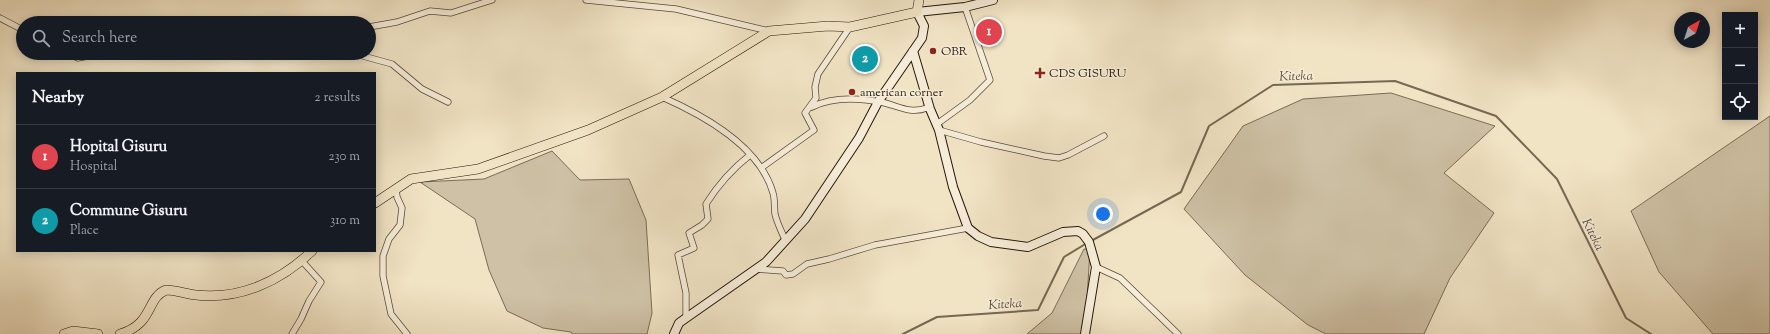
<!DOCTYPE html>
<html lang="en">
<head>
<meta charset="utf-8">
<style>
  :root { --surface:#171b24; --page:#20242c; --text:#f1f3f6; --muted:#9ea1a6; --line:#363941; --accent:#c59692 }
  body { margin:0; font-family:"Sorts Mill Goudy",serif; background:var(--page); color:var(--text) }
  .controls { position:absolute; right:12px; top:12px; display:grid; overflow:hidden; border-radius:0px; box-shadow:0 2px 10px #0003 }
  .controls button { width:36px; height:36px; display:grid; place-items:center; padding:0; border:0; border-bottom:1px solid var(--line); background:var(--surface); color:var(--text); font:20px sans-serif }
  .compass { position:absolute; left:1674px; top:12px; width:36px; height:36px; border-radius:50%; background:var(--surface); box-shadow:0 2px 10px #0003; rotate:39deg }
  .you { position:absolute; left:1103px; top:214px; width:14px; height:14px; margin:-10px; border:3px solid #fff; border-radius:50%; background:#1a73e8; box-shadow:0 0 0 6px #1a73e833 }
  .badge { display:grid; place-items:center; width:26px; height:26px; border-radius:50%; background:var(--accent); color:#fff; font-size:13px; font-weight:700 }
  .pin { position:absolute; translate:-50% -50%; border:2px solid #fff; box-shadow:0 1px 4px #0006 }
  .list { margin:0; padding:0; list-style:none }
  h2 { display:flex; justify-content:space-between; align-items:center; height:52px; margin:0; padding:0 16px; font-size:17px }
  h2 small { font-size:13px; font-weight:400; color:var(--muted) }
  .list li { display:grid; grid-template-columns:26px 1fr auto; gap:12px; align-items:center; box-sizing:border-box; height:64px; padding:0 16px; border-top:1px solid var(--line) }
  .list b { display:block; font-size:15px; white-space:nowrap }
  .list p { margin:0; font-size:13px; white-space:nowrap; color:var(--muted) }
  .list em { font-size:13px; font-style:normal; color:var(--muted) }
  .icon { flex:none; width:22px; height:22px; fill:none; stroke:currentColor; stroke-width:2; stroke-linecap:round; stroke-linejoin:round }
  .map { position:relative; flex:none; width:1770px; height:334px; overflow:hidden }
  .search { position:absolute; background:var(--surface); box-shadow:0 2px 10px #0003; left:16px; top:16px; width:360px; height:44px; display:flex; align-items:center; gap:10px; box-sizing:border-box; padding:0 14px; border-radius:22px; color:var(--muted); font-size:15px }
  .panel { position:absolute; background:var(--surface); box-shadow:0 2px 10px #0003; left:16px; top:72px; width:360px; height:180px; border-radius:0px }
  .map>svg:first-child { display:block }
  .green { fill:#cec1a5; stroke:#7a6c58 }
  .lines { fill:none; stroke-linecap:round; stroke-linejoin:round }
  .stream { stroke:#766854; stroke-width:2 }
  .street-casing { stroke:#594a39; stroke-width:7 }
  .secondary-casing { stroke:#26170a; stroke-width:10 }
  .primary-casing { stroke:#26170a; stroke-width:10 }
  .street { stroke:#f6edd9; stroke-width:5.5 }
  .secondary { stroke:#f6edd9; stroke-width:8 }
  .primary { stroke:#f1e4c5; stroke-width:9 }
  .poi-dot { fill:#8f2418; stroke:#f6edd9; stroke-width:1.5 }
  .labels { text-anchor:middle; stroke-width:3; stroke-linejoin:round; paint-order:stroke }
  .poi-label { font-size:12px; fill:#26170a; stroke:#f6edd9; text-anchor:start }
  .water-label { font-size:13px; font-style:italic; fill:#5c4d3b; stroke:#f6edd9 }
</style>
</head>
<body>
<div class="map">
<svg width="1770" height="334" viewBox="0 0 1770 334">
  <rect width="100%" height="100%" fill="#f1e4c5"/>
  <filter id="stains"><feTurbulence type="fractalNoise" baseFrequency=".005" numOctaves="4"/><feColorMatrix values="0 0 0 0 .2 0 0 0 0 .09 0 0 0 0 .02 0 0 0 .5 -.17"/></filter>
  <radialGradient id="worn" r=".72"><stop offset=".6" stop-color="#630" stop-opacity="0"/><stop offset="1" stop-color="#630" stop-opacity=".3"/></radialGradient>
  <path class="green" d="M 1391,93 L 1495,126 L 1444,173 L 1494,213 L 1450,278 L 1424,334 L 1326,334 L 1308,325 L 1245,275 L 1184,209 L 1243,126 L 1303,99 Z
    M 1770,116 L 1770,334 L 1713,334 L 1659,272 L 1631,211 Z
    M 552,151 L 580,180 L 629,179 L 646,220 L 652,313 L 647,334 L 572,334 L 571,332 L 543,328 L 507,311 L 489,270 L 475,219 L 420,182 L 484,179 Z
    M 1084,249 L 1090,249 L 1085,334 L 1027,334 L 1052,313 Z"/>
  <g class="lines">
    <path class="stream" d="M 1091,241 L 1181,192 L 1209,126 L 1273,85 L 1395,81 L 1496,116 L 1557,179 L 1626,318 L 1651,334
      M 903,334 L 937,317 L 1038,310 L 1064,257 L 1087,243"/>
    <defs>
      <path id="street" d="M 586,0 L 676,9 L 769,31
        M 0,18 L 23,30
        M 369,27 L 397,22 L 430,11 L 451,13 L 492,0
        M 67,53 L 78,58 L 104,53
        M 352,53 L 392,64 L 422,89 L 448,102
        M 662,97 C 703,115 760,146 773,193 C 775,199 774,207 775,214 C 777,223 782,232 785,240
        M 812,107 C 834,96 861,98 885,103 C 900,107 911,114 927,108 L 930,109
        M 937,124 L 970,100 L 990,80 L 965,7
        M 939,130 L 981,142 L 1044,156 L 1059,158 L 1068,155 L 1104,136
        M 761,168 L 814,130 L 805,113 L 816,98 L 815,87 L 818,74 L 850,27
        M 396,189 L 397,197 L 402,208 L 400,225 L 389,239 L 383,256 L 383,276 L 391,314 L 407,334
        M 1096,267 L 1120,278 L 1178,334
        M 756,269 L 783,271 L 786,275 L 793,274 L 807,264 L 829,259 L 875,245 L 968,228
        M 686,318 L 686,293 L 678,255 L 694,248 L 689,233 L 702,225 L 708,219 L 706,204 C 718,185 732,169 750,155
        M 292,334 L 301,319 L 309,301 L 321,282 L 302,261"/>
      <path id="secondary" d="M 913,51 L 930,109 L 939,130 L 953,187 L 968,228 L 978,236 L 991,242 L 1028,247 L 1063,232 L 1078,231 L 1083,234 L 1089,242 L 1096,267 L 1085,334
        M 674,334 L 679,323 L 686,318 L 766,262 L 805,219 L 859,138 L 878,102 L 922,38 L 924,26 L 917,12 L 965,7 L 993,0"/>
      <path id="primary" d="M 375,203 L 411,179 L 478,169 L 588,130 L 662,97 L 769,31 L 828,26 L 850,27 L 917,12 L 919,0
        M 64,334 L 73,331 L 98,334
        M 120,334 C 154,324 146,298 166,290 C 176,290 186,294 196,295 C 240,300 281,281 312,251"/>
    </defs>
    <use href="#street" class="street-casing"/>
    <use href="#secondary" class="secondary-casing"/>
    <use href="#primary" class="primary-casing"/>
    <use href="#street" class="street"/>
    <use href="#secondary" class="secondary"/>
    <use href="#primary" class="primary"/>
  </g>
  <g class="poi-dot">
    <circle cx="933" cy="51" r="4"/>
    <path d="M1038 67h4v4h4v4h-4v4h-4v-4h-4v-4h4z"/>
    <circle cx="852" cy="92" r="4"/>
  </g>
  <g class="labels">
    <g class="poi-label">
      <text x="941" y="55">OBR</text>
      <text x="1049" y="77">CDS GISURU</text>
      <text x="860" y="96">american corner</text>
    </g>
    <g class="water-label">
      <text transform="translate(1296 75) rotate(-2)" y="5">Kiteka</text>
      <text transform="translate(1594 234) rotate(64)" y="5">Kiteka</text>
      <text transform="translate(1005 303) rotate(-4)" y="5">Kiteka</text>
    </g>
  </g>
  <rect width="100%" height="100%" filter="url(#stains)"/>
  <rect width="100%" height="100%" fill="url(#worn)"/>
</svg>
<div class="controls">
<button>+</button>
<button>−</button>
<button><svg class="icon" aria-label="locate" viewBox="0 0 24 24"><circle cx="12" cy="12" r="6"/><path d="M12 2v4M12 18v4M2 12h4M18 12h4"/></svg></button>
</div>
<svg class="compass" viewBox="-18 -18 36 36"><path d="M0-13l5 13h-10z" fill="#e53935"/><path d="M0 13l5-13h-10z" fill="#9ea1a6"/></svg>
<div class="you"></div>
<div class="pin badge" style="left:989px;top:32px;background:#e0444e">1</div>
<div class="pin badge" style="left:865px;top:59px;background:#0f9aa8">2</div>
<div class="search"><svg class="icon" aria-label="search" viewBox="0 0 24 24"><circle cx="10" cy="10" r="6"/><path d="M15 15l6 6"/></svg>Search here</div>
<section class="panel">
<h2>Nearby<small>2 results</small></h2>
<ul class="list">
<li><span class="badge" style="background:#e0444e">1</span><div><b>Hopital Gisuru</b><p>Hospital</p></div><em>230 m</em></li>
<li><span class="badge" style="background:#0f9aa8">2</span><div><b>Commune Gisuru</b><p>Place</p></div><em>310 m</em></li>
</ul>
</section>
</div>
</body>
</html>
